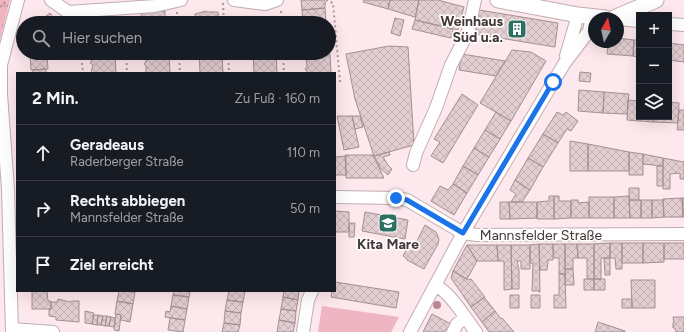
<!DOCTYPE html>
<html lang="de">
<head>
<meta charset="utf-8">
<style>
  :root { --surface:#171b24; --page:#242831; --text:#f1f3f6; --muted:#9ea1a6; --line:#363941 }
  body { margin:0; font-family:Figtree,sans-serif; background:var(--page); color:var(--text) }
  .controls { position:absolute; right:12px; top:12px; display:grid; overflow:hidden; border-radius:0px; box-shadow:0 4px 16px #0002 }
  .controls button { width:36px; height:36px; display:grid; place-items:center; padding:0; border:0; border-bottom:1px solid var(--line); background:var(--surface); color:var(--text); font:20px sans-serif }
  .compass { position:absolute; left:588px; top:12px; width:36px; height:36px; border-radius:50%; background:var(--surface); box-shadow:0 4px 16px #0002; rotate:9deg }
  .stop { position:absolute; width:12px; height:12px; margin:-9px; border:3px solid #1a73e8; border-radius:50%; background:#fff }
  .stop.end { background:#1a73e8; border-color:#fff; box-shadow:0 1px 4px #0008 }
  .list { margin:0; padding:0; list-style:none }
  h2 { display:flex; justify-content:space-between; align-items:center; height:52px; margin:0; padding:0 16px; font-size:17px }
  h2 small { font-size:13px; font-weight:400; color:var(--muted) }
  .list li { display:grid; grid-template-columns:26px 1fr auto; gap:12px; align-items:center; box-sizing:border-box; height:56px; padding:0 16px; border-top:1px solid var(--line) }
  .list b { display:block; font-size:15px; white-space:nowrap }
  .list p { margin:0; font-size:13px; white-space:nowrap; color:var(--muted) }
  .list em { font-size:13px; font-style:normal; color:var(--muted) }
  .icon { flex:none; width:22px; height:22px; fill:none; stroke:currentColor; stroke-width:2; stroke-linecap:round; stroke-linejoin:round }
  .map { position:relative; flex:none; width:684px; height:332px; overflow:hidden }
  .search { position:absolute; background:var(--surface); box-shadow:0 4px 16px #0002; left:16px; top:16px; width:320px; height:44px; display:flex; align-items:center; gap:10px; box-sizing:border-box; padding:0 14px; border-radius:22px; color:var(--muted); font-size:15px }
  .panel { position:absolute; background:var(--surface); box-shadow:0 4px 16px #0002; left:16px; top:72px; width:320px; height:220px; border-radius:0px }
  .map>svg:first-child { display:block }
  .grass { fill:#efb5c2 }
  .park { fill:url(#park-tufts) }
  .building { fill:url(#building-cross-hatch); stroke:#a39094 }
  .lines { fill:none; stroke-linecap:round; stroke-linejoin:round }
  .minor-casing { stroke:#c0adb1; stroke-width:14 }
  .major-casing { stroke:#c0adb1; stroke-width:17 }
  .path { stroke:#a7989b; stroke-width:2; stroke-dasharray:2 3; stroke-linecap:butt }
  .minor { stroke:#fff; stroke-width:12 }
  .major { stroke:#fff; stroke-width:15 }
  .tree { fill:#bd8696 }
  .route { stroke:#1a73e8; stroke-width:5 }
  .labels { text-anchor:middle; stroke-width:3.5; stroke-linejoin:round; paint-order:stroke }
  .poi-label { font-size:14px; font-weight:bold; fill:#3f3738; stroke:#fffbfb; text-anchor:end }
  .street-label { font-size:14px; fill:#3f3738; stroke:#fffbfb }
</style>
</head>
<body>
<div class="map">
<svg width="684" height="332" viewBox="0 0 684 332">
  <defs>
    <pattern id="park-tufts" width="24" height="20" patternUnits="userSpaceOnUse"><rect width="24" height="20" fill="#efb5c2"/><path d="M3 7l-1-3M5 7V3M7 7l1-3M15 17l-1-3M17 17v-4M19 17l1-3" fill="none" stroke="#c3949f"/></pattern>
    <pattern id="building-cross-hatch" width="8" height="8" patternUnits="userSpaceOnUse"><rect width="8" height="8" fill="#e2cdd1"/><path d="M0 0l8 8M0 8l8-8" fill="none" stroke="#c3b1b4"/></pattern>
  </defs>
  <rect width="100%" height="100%" fill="#fde8ed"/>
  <path class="grass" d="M 322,306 L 399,317 L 391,332 L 318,332 Z"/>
  <path class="park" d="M 0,0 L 10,0 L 0,41 Z"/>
  <path class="building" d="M 301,0 L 324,0 L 326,3 L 325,4 L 325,8 L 302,10 Z
    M 364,0 L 390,0 L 388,9 L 363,2 Z
    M 390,0 L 419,0 L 415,17 L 388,9 Z
    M 419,0 L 438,0 L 464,7 L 458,30 L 415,20 Z
    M 325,8 L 326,23 L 303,23 L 302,10 Z
    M 479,10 L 558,23 L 555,46 L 555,47 L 475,34 Z
    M 165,11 L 165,20 L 168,22 L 167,23 L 142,23 L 141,13 Z
    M 206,11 L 207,12 L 218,12 L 219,23 L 196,23 L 195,14 Z
    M 50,13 L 57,23 L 37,23 Z
    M 395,18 L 404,20 L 400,36 L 391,33 Z
    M 261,19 L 261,21 L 272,20 L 272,23 L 249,23 Z
    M 97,20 L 100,22 L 111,21 L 112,23 L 88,23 L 95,22 Z
    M 415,20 L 453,29 L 451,38 L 412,29 Z
    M 618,38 L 634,40 L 633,56 L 607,54 L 608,42 L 618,42 Z
    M 634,40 L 639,40 L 639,57 L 633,56 Z
    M 669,43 L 684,45 L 684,62 L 669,60 Z
    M 389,46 L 408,47 L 414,145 L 374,156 L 355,99 L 346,54 Z
    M 512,50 L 531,52 L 546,61 L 511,121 L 480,103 Z
    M 30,53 L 47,53 L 48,69 L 31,70 Z
    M 92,53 L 115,53 L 116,73 L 91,73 L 93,65 L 90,63 L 92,60 Z
    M 145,53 L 169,53 L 170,73 L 145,73 L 146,71 L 146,66 L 144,64 L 146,62 Z
    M 199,53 L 222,53 L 223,73 L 200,73 Z
    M 253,53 L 276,53 L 277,73 L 254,73 Z
    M 305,53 L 328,53 L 328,54 L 306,55 L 305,55 Z
    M 330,54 L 331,73 L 308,73 L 305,69 L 307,67 L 306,55 Z
    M 462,54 L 505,61 L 496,76 L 459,70 Z
    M 46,69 L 46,73 L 33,73 L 33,70 Z
    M 580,72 L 591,73 L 590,82 L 579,81 Z
    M 579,90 L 604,92 L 603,113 L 578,111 Z
    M 604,92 L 629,94 L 627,114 L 603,113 Z
    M 462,94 L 478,105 L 443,163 L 431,156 L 440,142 L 434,139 Z
    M 628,100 L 639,101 L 639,117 L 653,117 L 653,122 L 627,120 Z
    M 669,102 L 679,103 L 678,123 L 653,122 L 653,117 L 669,117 Z
    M 679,110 L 684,110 L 684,130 L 677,130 Z
    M 496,112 L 511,121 L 500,139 L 485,130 Z
    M 557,112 L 563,115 L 566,112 L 578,121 L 571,131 L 567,129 L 558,143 L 543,134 Z
    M 337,116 L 352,116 L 359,147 L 344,150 Z
    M 352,116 L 360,116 L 363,127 L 355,129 Z
    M 485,130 L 500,139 L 489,157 L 474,148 Z
    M 543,134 L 558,143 L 543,167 L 528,158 Z
    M 570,141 L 588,144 L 588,171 L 570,171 Z
    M 588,144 L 629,152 L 629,171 L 588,171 Z
    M 474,148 L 489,157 L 478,175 L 463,166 Z
    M 389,152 L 390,155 L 383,157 L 388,165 L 392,169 L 388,175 L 381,169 L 374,156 Z
    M 629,152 L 643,154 L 643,175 L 629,175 Z
    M 643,154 L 663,158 L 663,166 L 643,164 Z
    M 345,155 L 373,155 L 384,178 L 346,178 Z
    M 346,156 L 346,175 L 335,175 L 335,157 Z
    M 528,158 L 543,167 L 530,190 L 515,180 Z
    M 663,158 L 684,162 L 684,179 L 680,179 L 680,173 L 670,174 L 670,189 L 663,189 Z
    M 463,166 L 478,175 L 467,193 L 453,184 Z
    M 657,166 L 663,166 L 663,186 L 657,186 Z
    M 515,180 L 530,190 L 522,202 L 511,202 L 516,194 L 510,190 Z
    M 453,184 L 467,193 L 454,215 L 431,201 L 440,186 L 448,190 Z
    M 629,188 L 639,188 L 639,200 L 629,200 Z
    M 549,196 L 554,196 L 554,219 L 537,219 L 537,202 L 549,201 Z
    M 554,196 L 559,196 L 559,201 L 571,201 L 571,218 L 554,219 Z
    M 629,196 L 630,218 L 614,218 L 614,197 Z
    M 589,197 L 614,197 L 614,218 L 589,218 Z
    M 682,198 L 683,217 L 664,217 L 663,199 Z
    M 682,198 L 684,198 L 684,217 L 683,217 Z
    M 571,200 L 578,200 L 578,203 L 589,202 L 589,218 L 571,218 Z
    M 629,200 L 641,200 L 641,218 L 630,218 Z
    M 641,200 L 652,200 L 652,218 L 641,218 Z
    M 652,200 L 663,200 L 664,217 L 652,218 Z
    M 500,202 L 509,202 L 510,219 L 500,219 Z
    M 509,202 L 537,202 L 537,218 L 510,219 Z
    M 335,211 L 349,212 L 349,232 L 335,232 Z
    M 365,212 L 408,220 L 405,239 L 362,231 Z
    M 349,223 L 355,223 L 354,237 L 349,237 Z
    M 425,225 L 436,232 L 439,239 L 438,244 L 424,269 L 407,260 L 407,259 L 403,256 L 410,243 L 415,245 Z
    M 610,243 L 622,243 L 622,269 L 616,269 L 615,258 L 610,258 Z
    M 610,243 L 610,258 L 601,258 L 601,279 L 594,279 L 594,244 Z
    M 622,243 L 643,243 L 643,263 L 622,263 Z
    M 643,243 L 664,243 L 664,262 L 643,263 Z
    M 664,243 L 684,243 L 684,259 L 664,259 Z
    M 539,244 L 540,292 L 539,292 L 539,291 L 532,291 L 533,263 L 530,263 L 530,245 Z
    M 539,244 L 553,244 L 553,260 L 548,260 L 547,270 L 540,270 Z
    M 553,244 L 565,244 L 565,274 L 559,274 L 559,258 L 554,258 Z
    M 565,244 L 577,244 L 578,258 L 573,258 L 573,269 L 565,269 Z
    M 577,244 L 594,244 L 594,279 L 587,279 L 587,258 L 578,258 Z
    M 467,245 L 497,245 L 498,261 L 477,261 Z
    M 467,245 L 477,261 L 467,279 L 453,271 Z
    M 497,245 L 511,245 L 512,289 L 504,290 L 504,261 L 498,261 Z
    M 511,245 L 530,245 L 530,269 L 521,269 L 521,261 L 517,261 L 519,270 L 519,289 L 512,289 Z
    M 604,258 L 610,258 L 610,275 L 605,275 Z
    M 565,269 L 573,269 L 574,285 L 565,285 Z
    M 453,271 L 468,280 L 471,279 L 485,297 L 471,307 L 451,278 Z
    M 559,274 L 565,274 L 566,308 L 554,308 L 554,295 L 559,295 Z
    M 584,279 L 594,279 L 594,290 L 584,290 Z
    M 594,279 L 605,279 L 605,290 L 594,290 Z
    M 631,280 L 655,280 L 655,308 L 632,308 Z
    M 335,282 L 399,292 L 396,308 L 331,297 L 332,291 L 335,291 Z
    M 32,291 L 47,291 L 48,301 L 51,301 L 51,309 L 32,309 Z
    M 119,291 L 135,292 L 133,304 L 117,301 Z
    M 174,291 L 190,291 L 189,297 L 173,295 Z
    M 229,291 L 245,291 L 243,302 L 227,300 Z
    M 284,291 L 299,291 L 298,300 L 283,297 Z
    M 173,295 L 189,297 L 187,309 L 171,306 Z
    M 510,295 L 519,295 L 519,308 L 510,308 Z
    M 531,295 L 540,295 L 540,308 L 531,308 Z
    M 283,297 L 298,300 L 296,311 L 281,309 Z
    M 484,297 L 495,311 L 482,322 L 471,307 Z
    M 58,299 L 70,302 L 71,301 L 79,301 L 79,322 L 56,320 L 56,317 L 49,316 L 49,309 L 51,309 L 51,302 L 57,302 Z
    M 622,299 L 632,299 L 632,308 L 622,308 Z
    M 227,300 L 243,302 L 241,313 L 225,311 Z
    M 117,301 L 133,304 L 130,322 L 121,320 L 121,315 L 115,314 Z
    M 171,306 L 187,309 L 185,320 L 165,317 L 166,311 L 170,312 Z
    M 281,309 L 296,311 L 295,323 L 279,320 Z
    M 85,311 L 94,313 L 92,324 L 85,323 Z
    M 225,311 L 241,313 L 240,325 L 224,323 Z
    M 495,311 L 501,319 L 502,318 L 514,332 L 489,332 L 482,322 Z
    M 116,314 L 121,315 L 119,331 L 114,330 Z
    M 432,314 L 451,324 L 448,330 L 446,329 L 444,332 L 423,332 Z
    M 94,315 L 98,315 L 97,325 L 92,324 Z
    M 98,315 L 103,316 L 101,325 L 97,325 Z
    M 103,316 L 107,316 L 105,326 L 101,325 Z
    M 107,316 L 111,317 L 109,326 L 105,326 Z
    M 111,317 L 115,318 L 114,327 L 109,326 Z
    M 673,317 L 684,317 L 684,332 L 676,332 L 675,328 L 673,328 L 673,323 L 674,323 Z
    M 170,318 L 185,320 L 183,332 L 168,330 Z
    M 279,320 L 295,323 L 293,332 L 277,332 Z
    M 598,322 L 625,331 L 625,332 L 595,332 Z
    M 224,323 L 240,325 L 238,332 L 222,332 Z"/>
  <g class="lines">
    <defs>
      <path id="minor" d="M 51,0 L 68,12 L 155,6 L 181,0
        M 234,0 L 265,4 L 277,0
        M 618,19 L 639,21
        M 669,24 L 684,25
        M 566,56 L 578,15
        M 413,165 L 416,153 L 436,108 L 451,65 L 464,40 L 469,28 L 475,0
        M 335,197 L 396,198 L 407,200 L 463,233 L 477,235 L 684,234
        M 435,285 C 451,293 465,318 476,332
        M 12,329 L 53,332
        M 12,332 L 8,189 L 1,94 L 1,65 L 18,0
        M 303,332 L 308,300 L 312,291
        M 410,332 L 463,233 L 564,64 L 589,31 L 592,17
        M 453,332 L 457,324 L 465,318"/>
      <path id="major" d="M 498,0 L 578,15 L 605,18
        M 614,18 L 656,0"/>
    </defs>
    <use href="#minor" class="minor-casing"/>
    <use href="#major" class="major-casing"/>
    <path class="path" d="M 326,0 L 333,3 L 340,82
      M 223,3 L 224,23
      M 0,7 L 6,1
      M 281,11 L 282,23
      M 177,12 L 178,23
      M 122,18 L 124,23
      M 81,53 L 83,73
      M 126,53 L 127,72 L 128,73
      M 179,53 L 180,73
      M 228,53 L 229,73
      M 283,53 L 284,73"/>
    <use href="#minor" class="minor"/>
    <use href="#major" class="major"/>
  </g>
  <circle class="tree" cx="437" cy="305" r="4"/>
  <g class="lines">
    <path class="route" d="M 396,198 L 407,200 L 463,233 L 553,82"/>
  </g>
  <defs>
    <symbol id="building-square" viewBox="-11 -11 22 22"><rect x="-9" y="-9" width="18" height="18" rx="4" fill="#2d7062" stroke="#fffbfb"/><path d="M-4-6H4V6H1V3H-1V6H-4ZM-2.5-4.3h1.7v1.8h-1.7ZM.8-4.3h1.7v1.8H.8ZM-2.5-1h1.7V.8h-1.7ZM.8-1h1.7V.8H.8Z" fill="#fff"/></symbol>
    <symbol id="school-square" viewBox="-11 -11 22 22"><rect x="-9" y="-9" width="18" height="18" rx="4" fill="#2d7062" stroke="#fffbfb"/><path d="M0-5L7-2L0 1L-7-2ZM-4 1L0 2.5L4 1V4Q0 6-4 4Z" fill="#fff"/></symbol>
  </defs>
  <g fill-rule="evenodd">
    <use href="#building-square" x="506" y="18" width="22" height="22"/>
    <use href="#school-square" x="377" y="212" width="22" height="22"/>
  </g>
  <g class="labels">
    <g class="poi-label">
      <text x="503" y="26">Weinhaus<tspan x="503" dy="16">Süd u.a.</tspan></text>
      <text x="388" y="249" text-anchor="middle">Kita Mare</text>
    </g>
    <g class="street-label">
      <text x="541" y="240">Mannsfelder Straße</text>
    </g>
  </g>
</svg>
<div class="controls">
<button>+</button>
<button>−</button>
<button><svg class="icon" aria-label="layers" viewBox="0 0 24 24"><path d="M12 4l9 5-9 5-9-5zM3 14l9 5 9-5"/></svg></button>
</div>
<svg class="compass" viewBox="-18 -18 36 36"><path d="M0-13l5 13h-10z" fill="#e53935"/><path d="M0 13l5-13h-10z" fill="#9ea1a6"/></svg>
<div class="stop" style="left:553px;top:82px"></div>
<div class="stop end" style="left:396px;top:198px"></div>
<div class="search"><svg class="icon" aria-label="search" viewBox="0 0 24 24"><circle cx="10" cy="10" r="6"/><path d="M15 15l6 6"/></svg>Hier suchen</div>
<section class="panel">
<h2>2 Min.<small>Zu Fuß · 160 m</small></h2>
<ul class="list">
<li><svg class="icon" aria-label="ahead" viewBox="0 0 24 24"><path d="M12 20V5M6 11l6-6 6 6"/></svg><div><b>Geradeaus</b><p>Raderberger Straße</p></div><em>110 m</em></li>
<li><svg class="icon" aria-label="right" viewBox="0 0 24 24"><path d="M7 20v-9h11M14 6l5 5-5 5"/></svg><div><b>Rechts abbiegen</b><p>Mannsfelder Straße</p></div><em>50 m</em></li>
<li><svg class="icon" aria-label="arrive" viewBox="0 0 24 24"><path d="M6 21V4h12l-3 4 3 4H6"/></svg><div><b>Ziel erreicht</b></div></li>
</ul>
</section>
</div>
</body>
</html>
